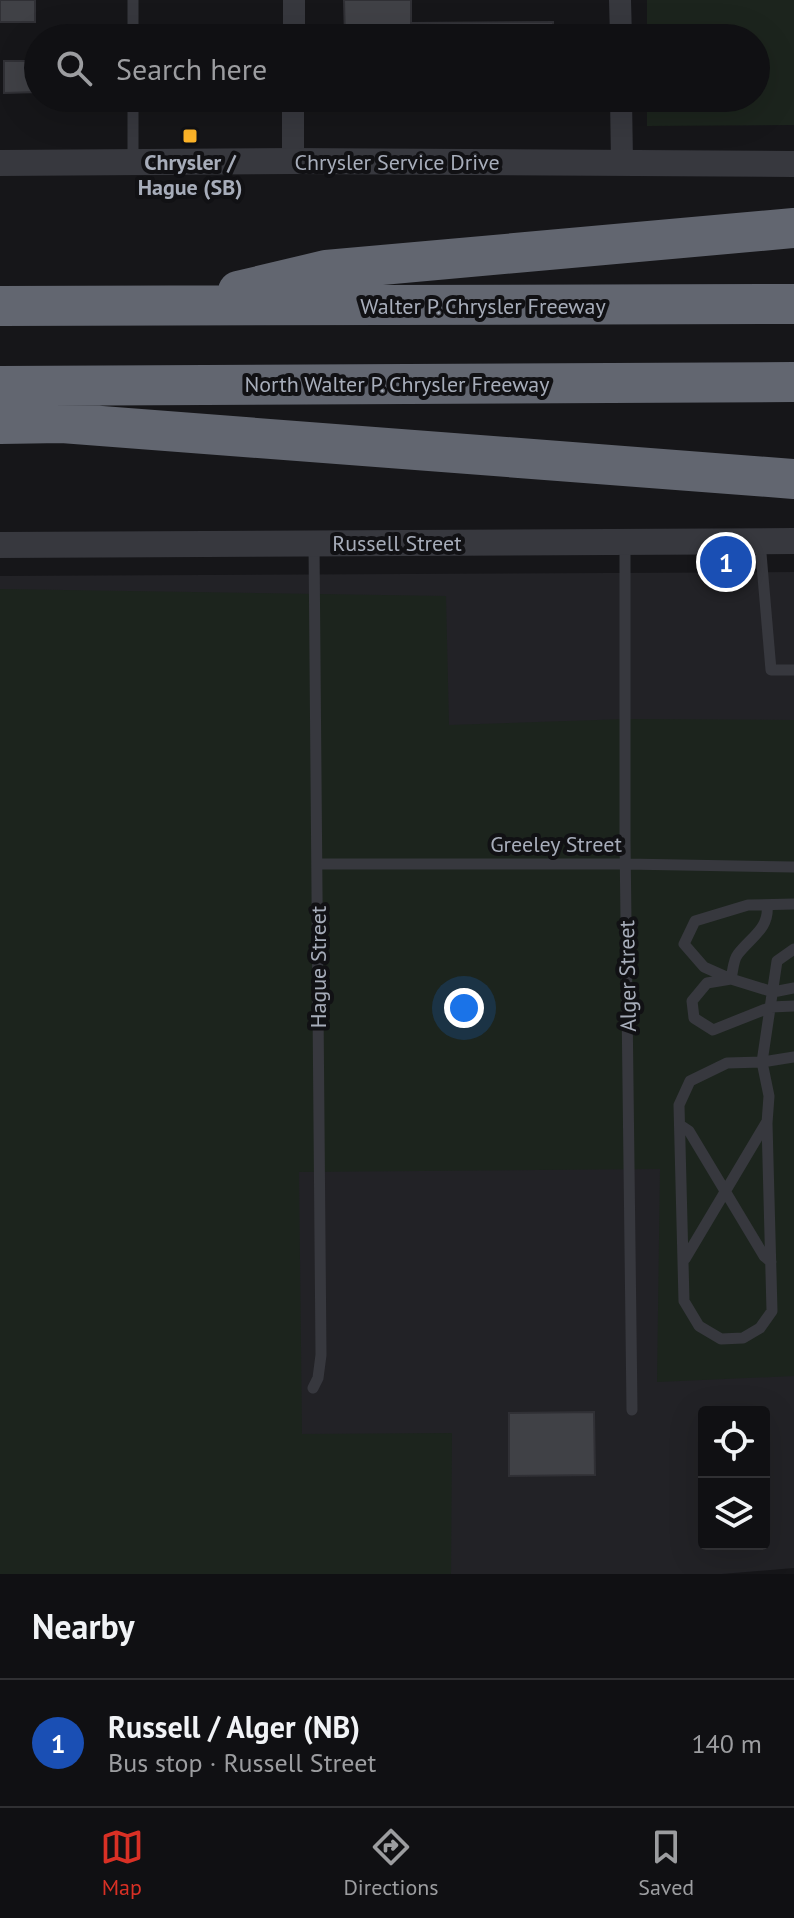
<!DOCTYPE html>
<html lang="en">
<head>
<meta charset="utf-8">
<style>
  :root { --surface:#101013; --page:#19191c; --text:#f1f3f6; --muted:#9c9da0; --line:#303033; --accent:#d93025 }
  body { margin:0; font-family:"PT Sans",sans-serif; background:var(--page); color:var(--text) }
  .controls { position:absolute; right:24px; bottom:24px; display:grid; overflow:hidden; border-radius:8px; box-shadow:0 8px 32px #0002 }
  .controls button { width:72px; height:72px; display:grid; place-items:center; padding:0; border:0; border-bottom:2px solid var(--line); background:var(--surface); color:var(--text); font:40px sans-serif }
  .you { position:absolute; left:464px; top:1008px; width:28px; height:28px; margin:-20px; border:6px solid #fff; border-radius:50%; background:#1a73e8; box-shadow:0 0 0 12px #1a73e833 }
  .badge { display:grid; place-items:center; width:52px; height:52px; border-radius:50%; background:var(--accent); color:#fff; font-size:26px; font-weight:700 }
  .pin { position:absolute; translate:-50% -50%; border:4px solid #fff; box-shadow:0 2px 8px #0006 }
  .list { margin:0; padding:0; list-style:none }
  h2 { display:flex; justify-content:space-between; align-items:center; height:104px; margin:0; padding:0 32px; font-size:34px }
  h2 small { font-size:26px; font-weight:400; color:var(--muted) }
  .list li { display:grid; grid-template-columns:52px 1fr auto; gap:24px; align-items:center; box-sizing:border-box; height:128px; padding:0 32px; border-top:2px solid var(--line) }
  .list b { display:block; font-size:30px; white-space:nowrap }
  .list p { margin:0; font-size:26px; white-space:nowrap; color:var(--muted) }
  .list em { font-size:26px; font-style:normal; color:var(--muted) }
  .icon { flex:none; width:44px; height:44px; fill:none; stroke:currentColor; stroke-width:2; stroke-linecap:round; stroke-linejoin:round }
  .map { position:relative; flex:none; width:794px; height:1574px; overflow:hidden }
  .search { position:absolute; background:var(--surface); box-shadow:0 8px 32px #0002; left:24px; right:24px; top:24px; height:88px; display:flex; align-items:center; gap:20px; box-sizing:border-box; padding:0 28px; border-radius:44px; color:var(--muted); font-size:30px }
  .sheet { height:232px; background:var(--surface) }
  nav { display:flex; justify-content:space-around; align-items:center; box-sizing:border-box; height:112px; border-top:2px solid var(--line); background:var(--surface); font-size:22px; color:var(--muted) }
  nav a { display:grid; justify-items:center; gap:4px }
  nav .on { color:var(--accent) }
  .map>svg:first-child { display:block }
  .built { fill:#222226; fill-rule:evenodd }
  .green { fill:#1c241d }
  .building { fill:#404146; stroke:#303035; stroke-width:2 }
  .lines { fill:none; stroke-linecap:round; stroke-linejoin:round }
  .service { stroke:#37383e; stroke-width:11 }
  .minor { stroke:#37383e; stroke-width:22 }
  .tertiary { stroke:#37383e; stroke-width:26 }
  .motorway { stroke:#626670; stroke-width:40 }
  .poi-dot { fill:#ffb528; stroke:#111114; stroke-width:3 }
  .labels { text-anchor:middle; stroke-width:8; stroke-linejoin:round; paint-order:stroke }
  .poi-label { font-size:22px; font-weight:bold; fill:#a7adba; stroke:#111114 }
  .street-label { font-size:22px; fill:#a7adba; stroke:#111114 }
</style>
</head>
<body>
<div class="map">
<svg width="794" height="1574" viewBox="0 0 794 1574">
  <rect width="100%" height="100%" fill="#161619"/>
  <path class="built" d="M 794,572 L 794,1568 L 722,1574 L 0,1574 L 0,576 ZM 704,1412 L 764,1412 L 764,1544 L 704,1544 Z"/>
  <path class="green" d="M 647,0 L 794,0 L 794,125 L 647,126 L 647,98 L 756,98 L 756,38 L 647,38 Z
    M 0,589 L 446,596 L 449,725 L 626,719 L 794,720 L 794,1376 L 657,1382 L 660,1169 L 299,1172 L 302,1434 L 452,1433 L 451,1574 L 0,1574 Z"/>
  <path class="building" d="M 0,0 L 35,0 L 35,22 L 0,22 Z
    M 344,0 L 411,0 L 411,23 L 553,22 L 553,38 L 345,38 Z
    M 4,61 L 38,61 L 38,92 L 4,93 Z
    M 594,1412 L 595,1475 L 509,1476 L 509,1413 Z"/>
  <g class="lines">
    <path class="service" d="M 133,38 L 133,0
      M 133,161 L 133,98
      M 625,542 L 625,840 L 632,1410
      M 760,542 L 771,670 L 794,670
      M 317,864 L 626,864 L 794,867
      M 794,904 L 748,905 L 695,921 L 684,944 L 704,967 L 731,979 L 773,992 L 794,988
      M 794,949 L 777,961 L 762,1062 L 769,1096 L 767,1123 L 772,1311 L 760,1328 L 743,1338 L 721,1339 L 699,1326 L 684,1301 L 679,1105 L 690,1081 L 727,1063 L 762,1062 L 794,1057
      M 731,979 L 707,983 L 692,1001 L 694,1018 L 713,1030 L 771,1007 L 794,1006
      M 731,979 C 733,971 733,960 738,954 C 751,937 770,928 767,905
      M 680,1125 L 689,1131 L 764,1256 L 771,1262
      M 685,1259 L 766,1123
      M 313,1388 L 318,1378 L 321,1355 L 314,544"/>
    <path class="minor" d="M 620,0 L 621,38
      M 294,38 L 294,0
      M 621,98 L 622,162
      M 293,161 L 293,98"/>
    <path class="tertiary" d="M 0,163 L 293,161 L 794,164
      M 0,545 L 794,541"/>
    <path class="motorway" d="M 238,291 L 326,270 L 794,228
      M 0,306 L 794,304
      M 0,386 L 794,382
      M 0,424 L 62,423 L 794,479"/>
  </g>
  <rect class="poi-dot" x="182" y="128" width="16" height="16" rx="4"/>
  <g class="labels">
    <g class="poi-label">
      <text x="190" y="170">Chrysler /<tspan x="190" dy="25">Hague (SB)</tspan></text>
    </g>
    <g class="street-label">
      <text x="397" y="170">Chrysler Service Drive</text>
      <text x="483" y="314">Walter P. Chrysler Freeway</text>
      <text x="397" y="392">North Walter P. Chrysler Freeway</text>
      <text x="397" y="551">Russell Street</text>
      <text x="556" y="852">Greeley Street</text>
      <text transform="translate(318 967) rotate(-90)" y="8">Hague Street</text>
      <text transform="translate(627 976) rotate(-91)" y="8">Alger Street</text>
    </g>
  </g>
</svg>
<div class="controls">
<button><svg class="icon" aria-label="locate" viewBox="0 0 24 24"><circle cx="12" cy="12" r="6"/><path d="M12 2v4M12 18v4M2 12h4M18 12h4"/></svg></button>
<button><svg class="icon" aria-label="layers" viewBox="0 0 24 24"><path d="M12 4l9 5-9 5-9-5zM3 14l9 5 9-5"/></svg></button>
</div>
<div class="you"></div>
<div class="pin badge" style="left:726px;top:562px;background:#1a4fb4">1</div>
<div class="search"><svg class="icon" aria-label="search" viewBox="0 0 24 24"><circle cx="10" cy="10" r="6"/><path d="M15 15l6 6"/></svg>Search here</div>
</div>
<section class="sheet">
<h2>Nearby<small></small></h2>
<ul class="list">
<li><span class="badge" style="background:#1a4fb4">1</span><div><b>Russell / Alger (NB)</b><p>Bus stop · Russell Street</p></div><em>140 m</em></li>
</ul>
</section>
<nav>
<a class="on"><svg class="icon" aria-label="map" viewBox="0 0 24 24"><path d="M3 6l6-2 6 2 6-2v14l-6 2-6-2-6 2zM9 4v14M15 6v14"/></svg>Map</a>
<a><svg class="icon" aria-label="directions" viewBox="0 0 24 24"><path d="M12 3l9 9-9 9-9-9zM9 14v-3h6M13 9l2 2-2 2"/></svg>Directions</a>
<a><svg class="icon" aria-label="saved" viewBox="0 0 24 24"><path d="M7 4h10v16l-5-4-5 4z"/></svg>Saved</a>
</nav>
</body>
</html>
